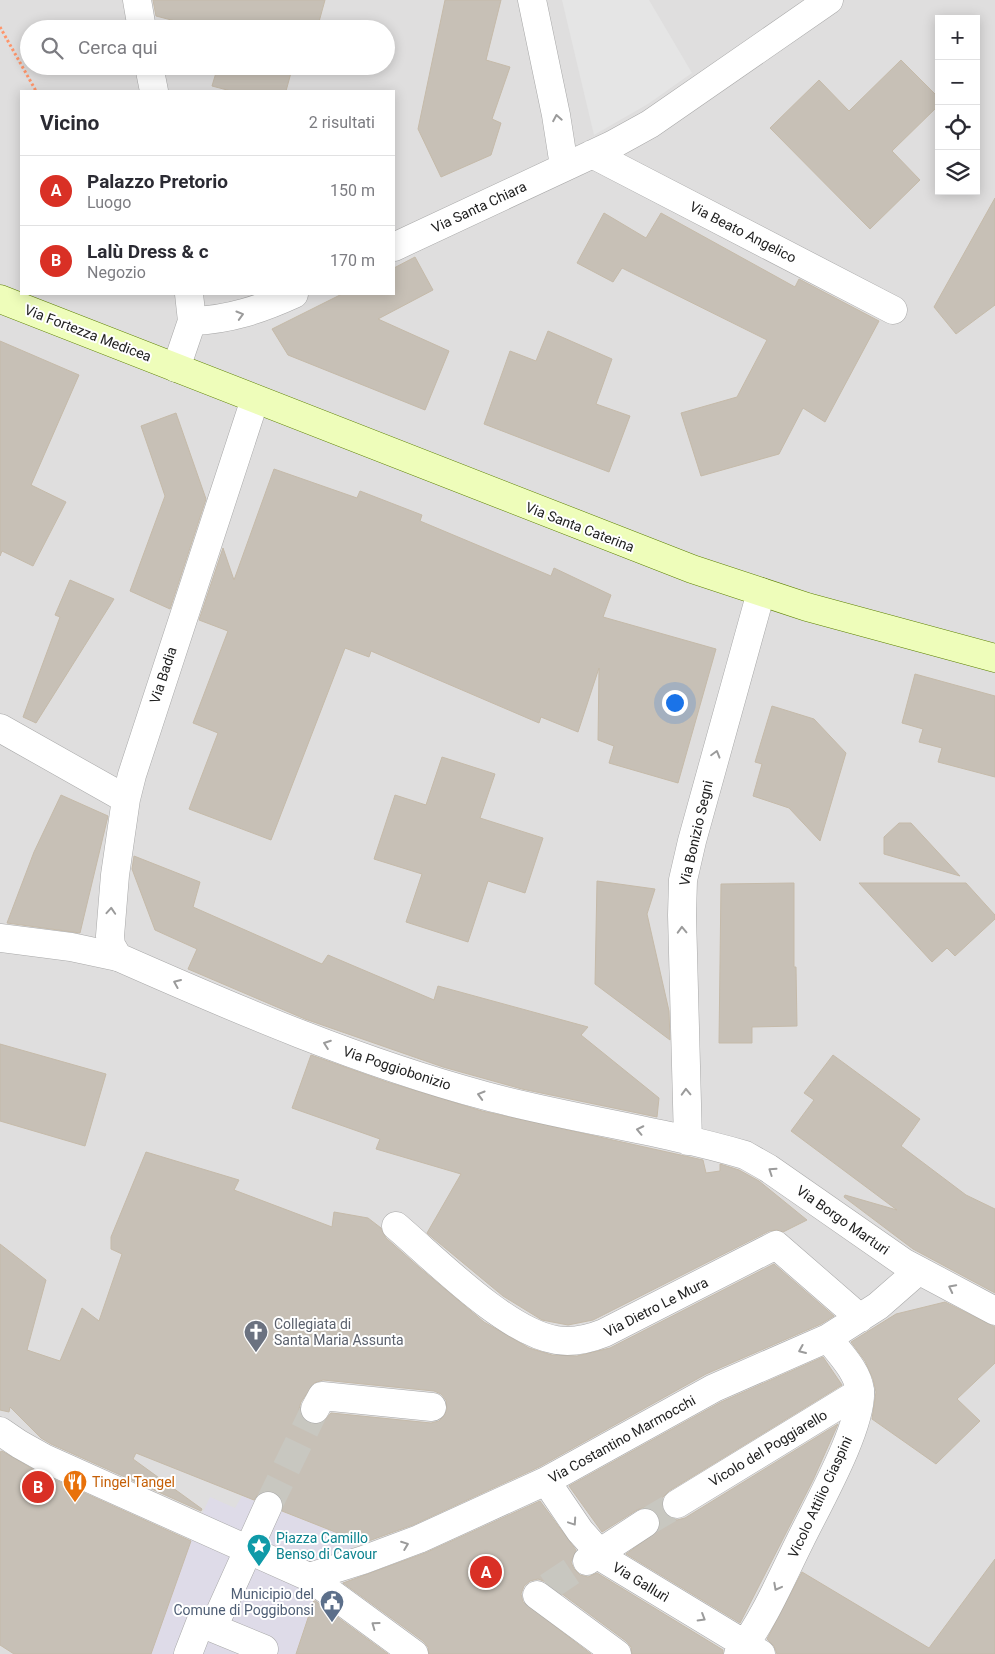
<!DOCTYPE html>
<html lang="it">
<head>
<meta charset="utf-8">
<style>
  :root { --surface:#fff; --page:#f7f7f7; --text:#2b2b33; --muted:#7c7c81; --line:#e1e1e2; --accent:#d93025 }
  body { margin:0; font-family:Roboto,sans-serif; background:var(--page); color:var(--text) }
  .controls { position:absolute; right:15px; top:15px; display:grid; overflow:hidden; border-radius:0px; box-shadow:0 2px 12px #0003 }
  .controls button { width:45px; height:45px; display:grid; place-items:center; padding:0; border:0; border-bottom:1px solid var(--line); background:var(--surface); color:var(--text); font:25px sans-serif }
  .you { position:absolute; left:674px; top:702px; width:18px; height:18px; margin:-12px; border:4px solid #fff; border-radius:50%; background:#1a73e8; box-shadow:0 0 0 8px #1a73e833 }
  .badge { display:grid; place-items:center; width:32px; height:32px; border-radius:50%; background:var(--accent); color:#fff; font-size:16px; font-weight:700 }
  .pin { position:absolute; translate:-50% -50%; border:2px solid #fff; box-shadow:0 1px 5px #0006 }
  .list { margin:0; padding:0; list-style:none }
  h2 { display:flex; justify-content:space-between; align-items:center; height:65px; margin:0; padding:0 20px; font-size:21px }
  h2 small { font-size:16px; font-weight:400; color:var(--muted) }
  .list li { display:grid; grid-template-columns:32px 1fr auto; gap:15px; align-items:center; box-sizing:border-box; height:70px; padding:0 20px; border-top:1px solid var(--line) }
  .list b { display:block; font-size:19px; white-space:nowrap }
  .list p { margin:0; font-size:16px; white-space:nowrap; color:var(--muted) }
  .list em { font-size:16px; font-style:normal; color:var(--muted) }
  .icon { flex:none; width:28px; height:28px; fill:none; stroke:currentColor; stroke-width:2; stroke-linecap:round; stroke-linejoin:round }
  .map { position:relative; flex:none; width:995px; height:1654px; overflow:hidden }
  .search { position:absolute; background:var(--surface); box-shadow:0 2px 12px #0003; left:20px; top:20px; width:375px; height:55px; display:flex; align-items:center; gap:12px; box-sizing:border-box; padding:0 18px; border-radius:28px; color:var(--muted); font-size:19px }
  .panel { position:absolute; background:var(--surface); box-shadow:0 2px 12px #0003; left:20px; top:90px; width:375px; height:205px; border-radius:0px }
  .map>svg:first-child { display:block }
  .residential { fill:#dfdede; fill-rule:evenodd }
  .parking { fill:#e5e5e5 }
  .plaza { fill:#dedbe8 }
  .building { fill:#c7c0b6; stroke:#c5baa9; fill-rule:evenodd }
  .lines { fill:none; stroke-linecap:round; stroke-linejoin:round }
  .pedestrian-tunnel { stroke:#c8c7c0; stroke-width:28; stroke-dasharray:28 14; stroke-linecap:butt }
  .pedestrian-casing { stroke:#a8a8a8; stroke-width:29 }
  .minor-casing { stroke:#a8a8a8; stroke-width:29 }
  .secondary-casing { stroke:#5c8000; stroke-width:29 }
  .path { stroke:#ff956b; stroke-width:3; stroke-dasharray:2.5 2.5; stroke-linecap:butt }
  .pedestrian { stroke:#fff; stroke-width:28 }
  .minor { stroke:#fff; stroke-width:28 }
  .secondary { stroke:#eefdba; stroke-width:28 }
  .oneway { stroke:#9b9b9b }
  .labels { text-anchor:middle; stroke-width:4; stroke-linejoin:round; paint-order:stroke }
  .street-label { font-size:14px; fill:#212121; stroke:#fff }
  .worship-label { font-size:14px; fill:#5b616d; stroke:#fff; text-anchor:start }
  .food-label { font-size:14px; fill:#c56008; stroke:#fff; text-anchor:start }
  .culture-label { font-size:14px; fill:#0d838f; stroke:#fff; text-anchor:start }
  .service-label { font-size:14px; fill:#4e5e75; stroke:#fff; text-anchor:end }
</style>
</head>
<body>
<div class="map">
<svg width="995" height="1654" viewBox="0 0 995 1654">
  <rect width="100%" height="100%" fill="#f2f0e8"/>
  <path class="residential" d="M 0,0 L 995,0 L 995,1654 L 0,1654 ZM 939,19 L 976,19 L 976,191 L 939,191 ZM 29,29 L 386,29 L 386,66 L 29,66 ZM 21,91 L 394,91 L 394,294 L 21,294 Z"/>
  <path class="parking" d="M 562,0 L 649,0 L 692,73 L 648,104 L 594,135 Z"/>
  <path class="plaza" d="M 242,1496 L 357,1541 L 316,1593 L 296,1654 L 151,1654 L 191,1538 L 210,1497 L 235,1508 Z"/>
  <path class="building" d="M 153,0 L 325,0 L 317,29 L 206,29 L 156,16 Z
    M 445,0 L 501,0 L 486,60 L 510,67 L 492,119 L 501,123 L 491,155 L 441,177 L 418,129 Z
    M 901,60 L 939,98 L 939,105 L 892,151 L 920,180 L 870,229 L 770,128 L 819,80 L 849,111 Z
    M 218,66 L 306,66 L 305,72 L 292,69 L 286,91 L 231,91 L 212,86 Z
    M 995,198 L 995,305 L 956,334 L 934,307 Z
    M 604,213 L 646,238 L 661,213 L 795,287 L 799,279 L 879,321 L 825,422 L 803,408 L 779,454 L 701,476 L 681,413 L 737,397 L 767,340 L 622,268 L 613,282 L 577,263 Z
    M 415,257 L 433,290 L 378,319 L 449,351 L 425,410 L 288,355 L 272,329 L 342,294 L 394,294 L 394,268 Z
    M 548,331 L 612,359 L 596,404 L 630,416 L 609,472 L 484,424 L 510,351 L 536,361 Z
    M 0,341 L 79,375 L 31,485 L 66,502 L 33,566 L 2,551 L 0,556 Z
    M 176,413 L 206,499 L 170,609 L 130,591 L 165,496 L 141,426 Z
    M 274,469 L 357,498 L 360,491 L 422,515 L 420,521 L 551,576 L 554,568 L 611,595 L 603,617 L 716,649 L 678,783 L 609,763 L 614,746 L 598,740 L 599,668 L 578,732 L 541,717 L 539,723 L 371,651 L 369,657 L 345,648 L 271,840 L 189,809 L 218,733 L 193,723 L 228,631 L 199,620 L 223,548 L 234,580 Z
    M 70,580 L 114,599 L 36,723 L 23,717 L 60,617 L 55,615 Z
    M 915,674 L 995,696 L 995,777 L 938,762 L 942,748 L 919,742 L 923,729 L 902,723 Z
    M 772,706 L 814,719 L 846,753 L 820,841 L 789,808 L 753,796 L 762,764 L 755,762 Z
    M 442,757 L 495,774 L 480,818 L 543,838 L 525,893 L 488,881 L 468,942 L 406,922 L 422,874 L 374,859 L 395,795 L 426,805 Z
    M 61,795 L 108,816 L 80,933 L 7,923 L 34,852 Z
    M 899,823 L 911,823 L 960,876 L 884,854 L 884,837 Z
    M 134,856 L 200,882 L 193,907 L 322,964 L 328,955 L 434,1000 L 438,986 L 588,1027 L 581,1035 L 659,1098 L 657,1117 L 522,1089 L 443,1067 L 305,1019 L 188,969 L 197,949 L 155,930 L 132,869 Z
    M 597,881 L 655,889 L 647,914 L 669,1011 L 670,1040 L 595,984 Z
    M 794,883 L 794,967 L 796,967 L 797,1026 L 752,1027 L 752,1043 L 719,1043 L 721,884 Z
    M 859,883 L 966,883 L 995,915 L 995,919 L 955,956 L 947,948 L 932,962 Z
    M 0,1044 L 106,1074 L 85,1146 L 0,1121 Z
    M 311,1055 L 387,1082 L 482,1111 L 703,1160 L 706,1173 L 720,1171 L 720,1164 L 739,1170 L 759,1181 L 807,1220 L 783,1232 L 777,1230 L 769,1231 L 593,1320 L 568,1325 L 542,1320 L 503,1296 L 427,1233 L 461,1174 L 376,1149 L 380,1139 L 292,1108 Z
    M 833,1055 L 920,1119 L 901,1146 L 966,1195 L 995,1209 L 995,1293 L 913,1249 L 844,1197 L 845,1195 L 897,1210 L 791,1131 L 814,1100 L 804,1093 Z
    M 146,1152 L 239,1180 L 234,1190 L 332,1227 L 334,1212 L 368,1218 L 381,1228 L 386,1238 L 420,1268 L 484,1322 L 529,1348 L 552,1355 L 577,1356 L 610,1348 L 774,1264 L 834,1316 L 821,1324 L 706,1374 L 539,1467 L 413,1525 L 363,1543 L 282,1511 L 283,1504 L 281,1497 L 274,1492 L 267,1490 L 259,1493 L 254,1500 L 136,1453 L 133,1459 L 202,1509 L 201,1511 L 51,1444 L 41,1438 L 10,1407 L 9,1412 L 0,1410 L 0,1244 L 46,1280 L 27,1350 L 60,1361 L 82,1308 L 99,1321 L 122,1254 L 111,1249 L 111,1237 ZM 323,1380 L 434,1391 L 441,1394 L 446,1400 L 447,1409 L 444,1416 L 439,1421 L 431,1423 L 331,1413 L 323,1422 L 316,1425 L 308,1423 L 302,1417 L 299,1409 L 301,1402 L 314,1383 Z
    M 945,1302 L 995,1327 L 995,1363 L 957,1399 L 980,1421 L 936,1464 L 872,1419 L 876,1392 L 873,1379 L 865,1361 L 851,1342 L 896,1314 Z
    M 823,1357 L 842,1385 L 669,1491 L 663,1497 L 661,1505 L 664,1513 L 670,1518 L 677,1520 L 685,1518 L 838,1424 L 813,1480 L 740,1623 L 626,1554 L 659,1530 L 661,1522 L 658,1515 L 652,1509 L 645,1507 L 637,1510 L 602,1532 L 569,1486 L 721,1402 Z
    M 2,1451 L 38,1472 L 191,1541 L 151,1654 L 14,1654 L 0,1645 L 0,1452 Z
    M 540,1501 L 576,1550 L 571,1562 L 574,1569 L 580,1575 L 588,1577 L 597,1573 L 723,1650 L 723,1654 L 632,1654 L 631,1647 L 626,1641 L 546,1582 L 538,1579 L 530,1581 L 524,1586 L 521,1594 L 523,1602 L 591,1654 L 429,1654 L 428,1647 L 423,1641 L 343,1583 L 425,1553 Z
    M 995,1559 L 995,1654 L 777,1654 L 774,1646 L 767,1639 L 802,1572 L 929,1648 Z
    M 314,1600 L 388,1654 L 296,1654 Z"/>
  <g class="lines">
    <path class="pedestrian-tunnel" d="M 268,1506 L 315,1409
      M 645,1523 L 677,1504
      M 548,1587 L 587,1561"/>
    <defs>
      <path id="pedestrian" d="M 0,938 L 71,947 L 118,957
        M 315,1409 L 322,1396 L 432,1407
        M 677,1504 L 860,1392
        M 587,1561 L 645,1523
        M 188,1654 L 200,1623 L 213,1628
        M 261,1654 L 264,1649 L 213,1628 L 268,1506"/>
      <path id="minor" d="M 137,0 L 142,29
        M 532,0 L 556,115 L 564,166
        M 149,66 L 154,91
        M 592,154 L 893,310
        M 394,247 L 612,145 L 650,124 L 829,0
        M 192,321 C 229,320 261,309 294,294
        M 176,368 L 192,321 L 189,294
        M 255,399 L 132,775 L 126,799 L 115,875 L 110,936 L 111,945 L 118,957 C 238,1010 359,1062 486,1096 C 572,1119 660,1130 745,1155 L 768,1168 L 903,1262 L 995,1311
        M 0,728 L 126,799
        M 688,1141 L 682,915 L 683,880 L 692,841 L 761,592
        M 396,1226 C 435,1259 506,1332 556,1340 C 573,1343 589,1339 604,1333 L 776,1245 L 860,1318
        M 0,1431 L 19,1444 L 44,1458 L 309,1577 L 414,1654
        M 546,1481 L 580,1531 L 606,1560 L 761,1654
        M 309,1577 L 363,1560 L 419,1539 L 546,1481 L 714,1388 L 828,1338 L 878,1306 L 918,1271
        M 537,1595 L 617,1654
        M 738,1654 C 764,1620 781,1579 800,1541 C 817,1506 863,1426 860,1390 C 857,1370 839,1353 828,1338"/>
      <path id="secondary" d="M 0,299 L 692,569 L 807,607 L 995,658"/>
    </defs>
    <use href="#pedestrian" class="pedestrian-casing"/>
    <use href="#minor" class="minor-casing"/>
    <use href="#secondary" class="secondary-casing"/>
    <path class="path" d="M 0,27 L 36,91"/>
    <use href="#pedestrian" class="pedestrian"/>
    <use href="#minor" class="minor"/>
    <use href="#secondary" class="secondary"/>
  </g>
  <defs><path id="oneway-chevron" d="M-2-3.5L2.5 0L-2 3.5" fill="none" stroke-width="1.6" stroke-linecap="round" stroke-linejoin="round" transform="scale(1.25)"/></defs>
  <g class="oneway">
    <use href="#oneway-chevron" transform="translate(557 118) rotate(-100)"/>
    <use href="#oneway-chevron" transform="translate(240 315) rotate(-16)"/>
    <use href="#oneway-chevron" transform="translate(716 754) rotate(-74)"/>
    <use href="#oneway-chevron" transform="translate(111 911) rotate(-86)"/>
    <use href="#oneway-chevron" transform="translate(682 930) rotate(-92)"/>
    <use href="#oneway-chevron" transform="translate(177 983) rotate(-157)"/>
    <use href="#oneway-chevron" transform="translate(327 1044) rotate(-160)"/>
    <use href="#oneway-chevron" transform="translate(686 1092) rotate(-92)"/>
    <use href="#oneway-chevron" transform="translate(481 1095) rotate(-164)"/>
    <use href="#oneway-chevron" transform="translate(640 1130) rotate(-168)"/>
    <use href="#oneway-chevron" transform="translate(772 1171) rotate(-146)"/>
    <use href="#oneway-chevron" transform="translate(952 1288) rotate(-153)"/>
    <use href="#oneway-chevron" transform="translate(802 1350) rotate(157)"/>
    <use href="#oneway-chevron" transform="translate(573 1522) rotate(56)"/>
    <use href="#oneway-chevron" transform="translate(405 1545) rotate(-21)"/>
    <use href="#oneway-chevron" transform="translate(777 1587) rotate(118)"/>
    <use href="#oneway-chevron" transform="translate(702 1618) rotate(31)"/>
    <use href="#oneway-chevron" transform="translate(375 1625) rotate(-144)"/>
  </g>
  <defs>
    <symbol id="church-pin" viewBox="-11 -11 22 30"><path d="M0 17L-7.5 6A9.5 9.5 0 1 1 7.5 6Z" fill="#6b7280" stroke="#fff"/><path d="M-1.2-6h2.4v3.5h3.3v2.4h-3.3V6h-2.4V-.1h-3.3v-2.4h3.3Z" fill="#fff"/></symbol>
    <symbol id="restaurant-pin" viewBox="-11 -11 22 30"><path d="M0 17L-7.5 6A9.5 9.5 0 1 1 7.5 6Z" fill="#e8710a" stroke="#fff"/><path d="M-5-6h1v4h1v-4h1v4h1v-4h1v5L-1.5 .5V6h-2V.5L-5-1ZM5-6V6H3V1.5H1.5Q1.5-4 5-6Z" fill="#fff"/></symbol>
    <symbol id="sight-pin" viewBox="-11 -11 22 30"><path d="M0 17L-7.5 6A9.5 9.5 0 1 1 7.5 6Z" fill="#0f9aa8" stroke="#fff"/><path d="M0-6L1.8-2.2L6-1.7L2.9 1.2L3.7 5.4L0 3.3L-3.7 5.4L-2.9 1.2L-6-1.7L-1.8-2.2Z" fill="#fff"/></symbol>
    <symbol id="civic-pin" viewBox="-11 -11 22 30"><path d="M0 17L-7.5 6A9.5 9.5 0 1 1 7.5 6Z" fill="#5c6f8a" stroke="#fff"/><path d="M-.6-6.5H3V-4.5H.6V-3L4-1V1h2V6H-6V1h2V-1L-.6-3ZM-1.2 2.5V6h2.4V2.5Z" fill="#fff"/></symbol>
  </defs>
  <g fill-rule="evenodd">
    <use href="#church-pin" x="242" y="1318" width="28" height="38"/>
    <use href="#restaurant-pin" x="61" y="1468" width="28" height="38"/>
    <use href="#sight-pin" x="245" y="1532" width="28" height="38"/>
    <use href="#civic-pin" x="318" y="1588" width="28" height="38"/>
  </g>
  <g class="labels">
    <g class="street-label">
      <text transform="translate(479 207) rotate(-25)" y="5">Via Santa Chiara</text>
      <text transform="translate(743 232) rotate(27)" y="5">Via Beato Angelico</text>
      <text transform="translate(88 333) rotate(21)" y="5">Via Fortezza Medicea</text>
      <text transform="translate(580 527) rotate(21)" y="5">Via Santa Caterina</text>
      <text transform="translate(163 675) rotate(-72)" y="5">Via Badia</text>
      <text transform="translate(696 833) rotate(-77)" y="5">Via Bonizio Segni</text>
      <text transform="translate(397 1068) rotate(18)" y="5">Via Poggiobonizio</text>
      <text transform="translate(843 1220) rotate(35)" y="5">Via Borgo Marturi</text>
      <text transform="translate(656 1307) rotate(-27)" y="5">Via Dietro Le Mura</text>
      <text transform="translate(622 1439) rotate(-29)" y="5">Via Costantino Marmocchi</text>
      <text transform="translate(768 1448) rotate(-31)" y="5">Vicolo del Poggiarello</text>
      <text transform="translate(820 1497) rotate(-65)" y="5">Vicolo Attilio Ciaspini</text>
      <text transform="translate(641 1582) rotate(31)" y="5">Via Gallurì</text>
    </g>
    <g class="worship-label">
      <text x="274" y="1329">Collegiata di<tspan x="274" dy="16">Santa Maria Assunta</tspan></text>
    </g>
    <g class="food-label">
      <text x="92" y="1487">Tingel Tangel</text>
    </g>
    <g class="culture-label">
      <text x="276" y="1543">Piazza Camillo<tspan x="276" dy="16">Benso di Cavour</tspan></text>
    </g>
    <g class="service-label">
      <text x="314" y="1599">Municipio del<tspan x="314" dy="16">Comune di Poggibonsi</tspan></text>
    </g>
  </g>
</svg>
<div class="controls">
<button>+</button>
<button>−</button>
<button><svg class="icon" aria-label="locate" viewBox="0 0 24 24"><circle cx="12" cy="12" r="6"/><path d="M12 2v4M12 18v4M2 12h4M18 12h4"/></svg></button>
<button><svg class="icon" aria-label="layers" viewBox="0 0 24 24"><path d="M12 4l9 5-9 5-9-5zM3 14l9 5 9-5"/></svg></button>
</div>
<div class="you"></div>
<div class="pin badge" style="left:486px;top:1572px">A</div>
<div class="pin badge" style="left:38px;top:1487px">B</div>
<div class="search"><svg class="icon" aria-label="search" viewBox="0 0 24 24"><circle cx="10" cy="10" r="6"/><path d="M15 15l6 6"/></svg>Cerca qui</div>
<section class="panel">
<h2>Vicino<small>2 risultati</small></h2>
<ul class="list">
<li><span class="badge">A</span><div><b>Palazzo Pretorio</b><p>Luogo</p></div><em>150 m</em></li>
<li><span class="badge">B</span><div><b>Lalù Dress &amp; c</b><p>Negozio</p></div><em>170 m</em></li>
</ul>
</section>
</div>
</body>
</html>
